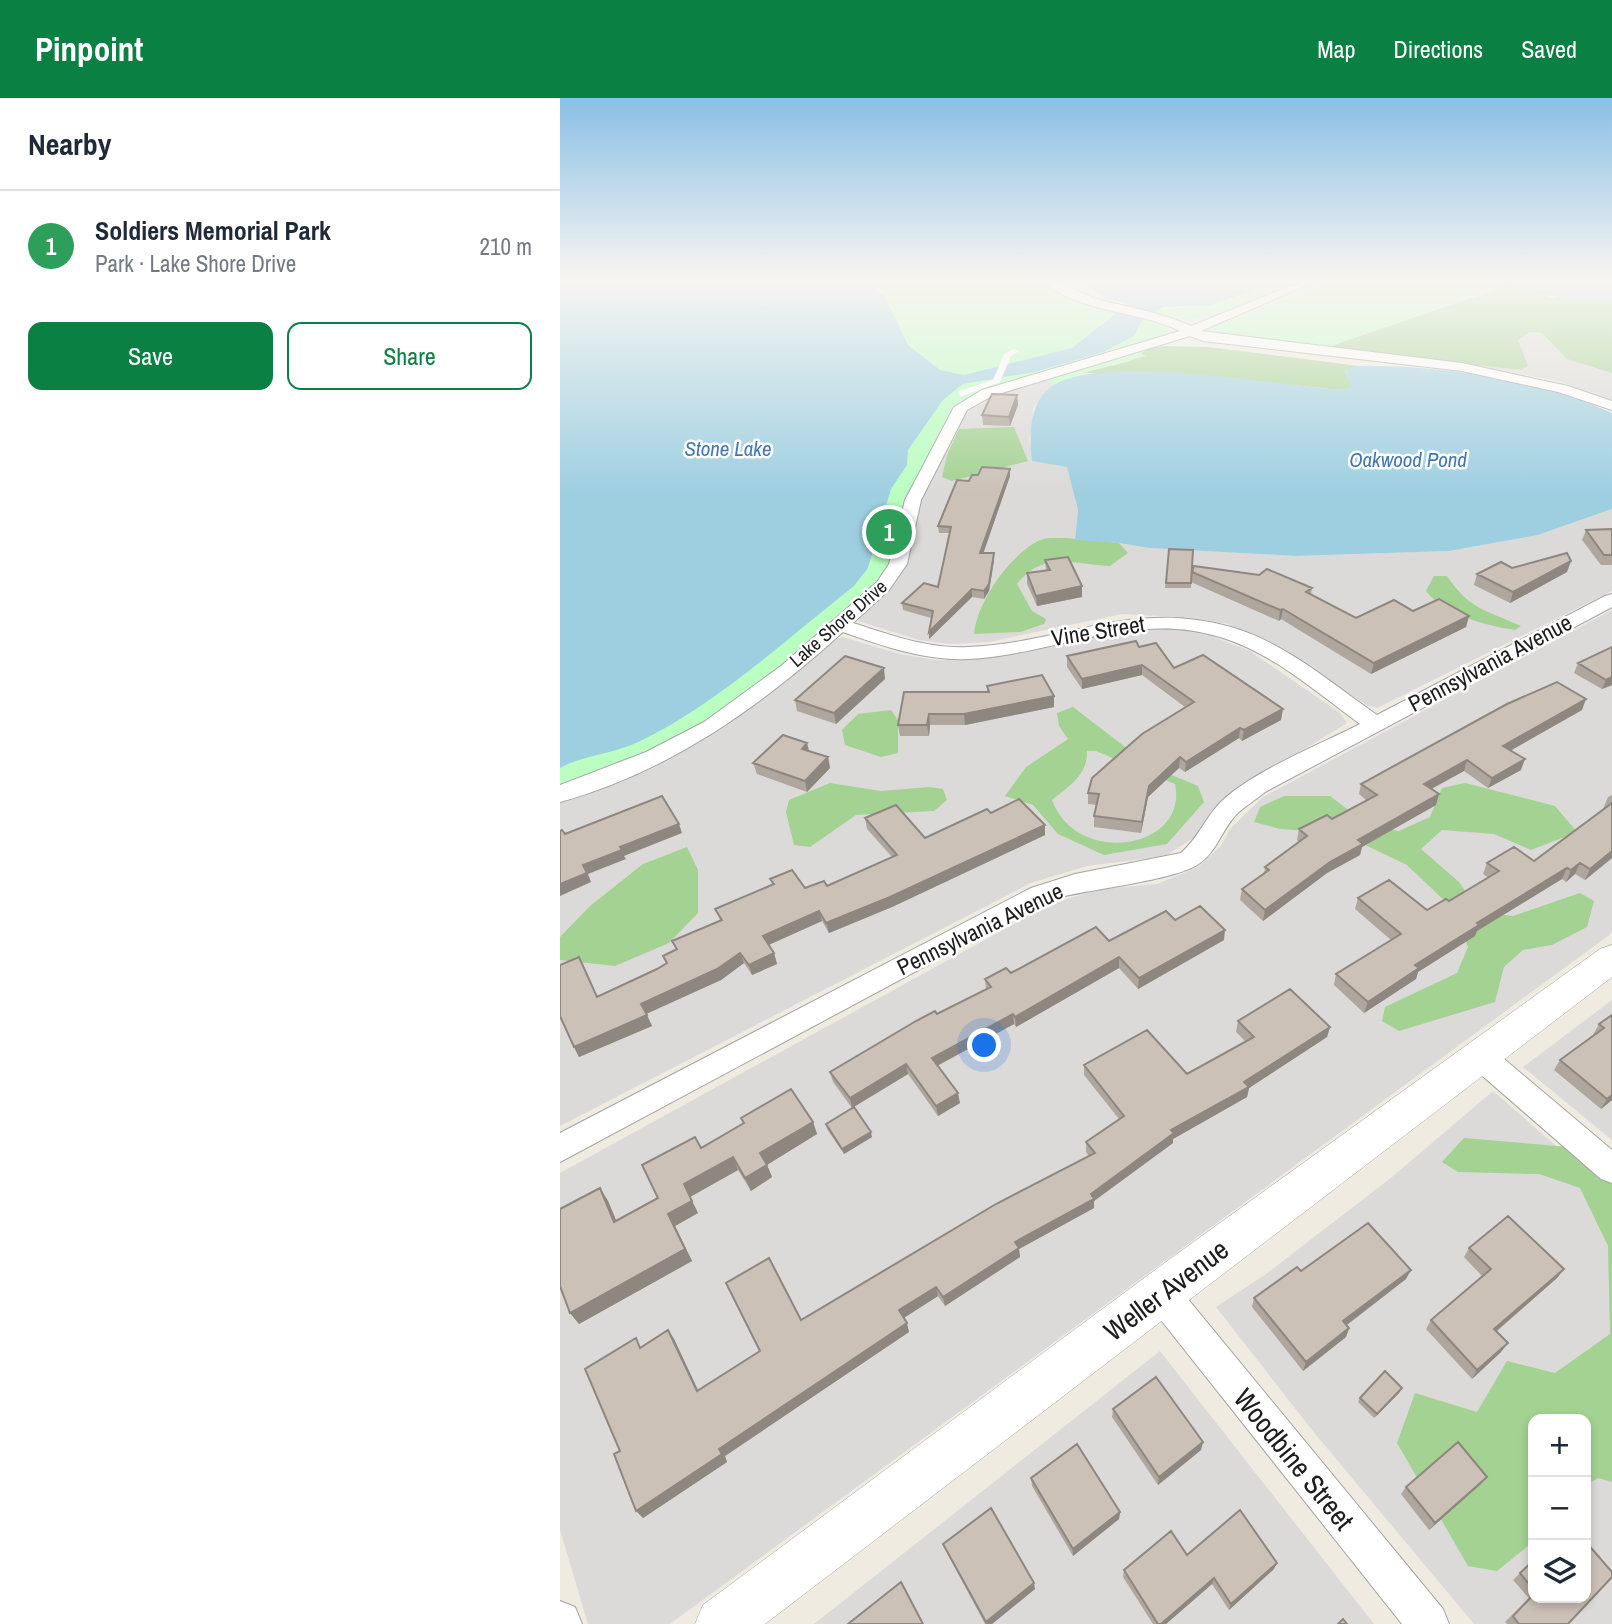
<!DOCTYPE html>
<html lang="en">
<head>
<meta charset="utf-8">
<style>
  :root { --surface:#fff; --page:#f6f6f7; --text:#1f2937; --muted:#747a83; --line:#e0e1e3; --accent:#0b8043 }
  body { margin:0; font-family:"Archivo Narrow",sans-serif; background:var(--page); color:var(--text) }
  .controls { position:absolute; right:21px; bottom:21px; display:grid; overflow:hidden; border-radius:14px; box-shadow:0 4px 10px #0003 }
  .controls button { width:63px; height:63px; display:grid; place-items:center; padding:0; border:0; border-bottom:2px solid var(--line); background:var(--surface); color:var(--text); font:35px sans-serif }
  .you { position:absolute; left:425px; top:948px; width:24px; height:24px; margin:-18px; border:5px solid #fff; border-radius:50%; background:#1a73e8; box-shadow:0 0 0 10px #1a73e833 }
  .badge { display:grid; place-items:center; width:46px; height:46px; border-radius:50%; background:var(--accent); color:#fff; font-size:23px; font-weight:700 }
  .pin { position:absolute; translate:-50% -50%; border:4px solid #fff; box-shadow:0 2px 7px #0006 }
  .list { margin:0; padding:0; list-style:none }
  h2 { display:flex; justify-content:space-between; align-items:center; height:91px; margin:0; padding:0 28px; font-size:30px }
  h2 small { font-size:23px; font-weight:400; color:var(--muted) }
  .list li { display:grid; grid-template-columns:46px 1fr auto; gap:21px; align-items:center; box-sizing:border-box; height:112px; padding:0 28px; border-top:2px solid var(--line) }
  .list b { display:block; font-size:26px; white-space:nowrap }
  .list p { margin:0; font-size:23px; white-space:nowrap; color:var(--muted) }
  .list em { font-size:23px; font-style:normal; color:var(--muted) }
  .actions { display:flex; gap:14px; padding:21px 28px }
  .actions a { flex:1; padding:16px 0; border:2px solid var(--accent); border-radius:14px; text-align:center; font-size:24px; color:var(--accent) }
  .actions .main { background:var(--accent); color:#fff }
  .icon { flex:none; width:38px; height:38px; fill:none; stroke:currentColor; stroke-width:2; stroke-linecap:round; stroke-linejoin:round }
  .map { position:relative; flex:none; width:1052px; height:1526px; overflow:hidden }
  header { display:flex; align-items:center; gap:42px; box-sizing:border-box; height:98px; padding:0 35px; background:var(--accent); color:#fff }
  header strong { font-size:33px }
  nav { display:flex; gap:38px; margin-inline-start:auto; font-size:24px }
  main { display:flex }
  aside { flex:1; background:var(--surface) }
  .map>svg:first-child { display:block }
  .residential { fill:#dbdad9; fill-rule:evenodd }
  .forest { fill:#a3d292; fill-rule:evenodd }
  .park { fill:#bafec1 }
  .water { fill:#9ecfe1 }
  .pier { fill:#fff }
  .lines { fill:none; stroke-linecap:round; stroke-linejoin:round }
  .minor-casing { stroke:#a4a4a4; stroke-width:2 }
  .tertiary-casing { stroke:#a4a4a4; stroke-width:1 }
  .minor { fill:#fff; fill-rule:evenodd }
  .tertiary { fill:#fff; fill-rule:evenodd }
  .wall { fill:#afa69d }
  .shaded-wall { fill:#8e8780 }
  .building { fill:#cbc1b7; stroke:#8e8780; stroke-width:2 }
  .labels { text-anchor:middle; stroke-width:5; stroke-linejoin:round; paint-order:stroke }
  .far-street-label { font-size:19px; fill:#1d1d1d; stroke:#fff }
  .far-water-label { font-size:21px; font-style:italic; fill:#4277b4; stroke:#fff }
  .street-label { font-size:23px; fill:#1d1d1d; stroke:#fff }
  .near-street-label { font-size:28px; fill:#1d1d1d; stroke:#fff }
</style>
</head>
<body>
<header>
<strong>Pinpoint</strong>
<nav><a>Map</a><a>Directions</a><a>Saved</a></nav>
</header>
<main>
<aside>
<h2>Nearby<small></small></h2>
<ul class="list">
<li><span class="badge" style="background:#2e9e5b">1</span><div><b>Soldiers Memorial Park</b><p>Park · Lake Shore Drive</p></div><em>210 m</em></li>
</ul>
<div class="actions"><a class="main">Save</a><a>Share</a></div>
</aside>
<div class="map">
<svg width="1052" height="1526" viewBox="0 0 1052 1526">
  <rect width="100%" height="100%" fill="#efebe1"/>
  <path class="residential" d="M 942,223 L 1052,249 L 1052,304 L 998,283 L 913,267 Z
    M 487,282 L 495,287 L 487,292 L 473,311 L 474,323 L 469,340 L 473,363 L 507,368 L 518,412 L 515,442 L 559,445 L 589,450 L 736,458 L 889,453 L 978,437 L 1052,411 L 1052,493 L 817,610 L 808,608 L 713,546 L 668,526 L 635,520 L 562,516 L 429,544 L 390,546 L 359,542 L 298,523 L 407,309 L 426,298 Z
    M 1052,512 L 1052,835 L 110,1526 L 28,1526 L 0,1432 L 0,1075 L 492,805 L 542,791 L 597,786 L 638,769 L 661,748 L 670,731 L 703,699 Z
    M 606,530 L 649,537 L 690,553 L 780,615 L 787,625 L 664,701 L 635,739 L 605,758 L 527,768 L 471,785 L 0,1028 L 0,703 L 269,544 L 283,539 L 340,556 L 376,562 L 425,561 L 553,533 Z
    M 1052,902 L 1052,1042 L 963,969 Z
    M 933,993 L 1052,1097 L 1052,1526 L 914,1526 L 752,1332 L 656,1209 L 706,1176 L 832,1079 ZM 973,1321 L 1026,1321 L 1026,1500 L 973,1500 Z
    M 600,1253 L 814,1526 L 254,1526 Z"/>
  <path class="forest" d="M 940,182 L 990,200 L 1052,191 L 1052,275 L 1007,261 L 982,235 L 970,234 L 958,242 L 968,268 L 961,272 L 713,244 Z
    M 603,248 L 648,249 L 799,268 L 785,273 L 793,289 L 780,292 L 625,276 L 522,275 L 570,263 L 587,251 Z
    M 454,329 L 468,363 L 392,383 L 382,379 L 387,357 L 399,331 Z
    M 505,440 L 559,445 L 568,455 L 550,468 C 512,466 483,453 457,486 L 472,513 L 486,521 L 484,526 L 460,534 L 414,536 C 417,504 449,458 478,443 C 485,439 496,440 505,440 Z
    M 874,478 L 887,478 C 910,512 926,512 961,528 L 955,532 C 925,527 886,518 866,493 Z
    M 513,609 L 590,668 L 638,688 L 644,704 L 607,746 L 544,757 L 498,736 L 473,707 L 445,698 L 466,669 L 508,641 L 499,628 L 497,615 ZM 527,653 L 536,653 L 615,686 C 629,751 517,770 492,702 C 509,688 528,677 527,653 Z
    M 331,612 L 338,622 L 338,655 L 321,659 L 285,647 L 282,632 L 298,616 Z
    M 270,685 L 321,693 L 369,689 L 383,691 L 387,702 L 374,713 L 296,717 L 250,749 L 234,747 L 226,714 L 229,702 Z
    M 905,685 L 995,708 L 1017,734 L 971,752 L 934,736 L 882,732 L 861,751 L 899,784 L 919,814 L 953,818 L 1020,795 L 1034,803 L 1027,829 L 992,847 L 963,852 L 944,869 L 935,904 L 839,933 L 822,923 L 825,909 L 897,875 L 908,849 L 890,808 L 847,767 L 780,735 L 720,731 L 694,724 L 700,709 L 724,698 L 770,698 L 809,728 L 839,733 L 870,719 L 882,690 Z
    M 127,749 L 138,772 L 138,815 L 109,845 L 55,868 L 0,862 L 0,839 L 30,808 L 83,766 Z
    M 904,1040 L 1009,1049 L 1052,1086 L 1052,1384 L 1038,1380 L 1026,1387 L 1026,1321 L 973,1321 L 973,1444 L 937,1473 L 908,1468 L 837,1345 L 855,1295 L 917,1314 L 947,1263 L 995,1275 L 1050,1236 L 1048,1148 L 1020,1090 L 979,1076 L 898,1074 L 882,1064 Z"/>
  <path class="park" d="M 306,182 L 477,182 L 524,206 L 588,220 L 603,226 L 610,234 L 608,238 L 540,261 L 415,296 L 399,305 L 325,480 L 247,549 L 136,633 L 0,691 L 0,670 L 24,659 L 76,645 L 238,532 L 294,488 L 308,470 L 331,391 L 347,367 L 348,352 L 383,302 L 380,272 L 348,247 L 325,199 Z
    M 707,182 L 747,182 C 705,201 641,237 594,215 C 605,208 614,211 626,210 C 646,208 696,199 707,182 Z
    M 764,182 L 964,182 L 765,250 L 649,238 L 644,233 L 747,192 Z
    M 577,254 L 586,258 L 522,275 L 495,287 L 487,282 Z"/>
  <path class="water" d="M 0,182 L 306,182 L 325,199 L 348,247 L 380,272 L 404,277 L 512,250 L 568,206 L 545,200 L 521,182 L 707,182 L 703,188 L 690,194 L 650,207 L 603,209 L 582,222 L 575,237 L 544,254 L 475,274 L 403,286 L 383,302 L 348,352 L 347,367 L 331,391 L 308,470 L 294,488 C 228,540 152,610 76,645 C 52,656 24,657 0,670 Z
    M 924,182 L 1052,182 L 1052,204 L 972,196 Z
    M 799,268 C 883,267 975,281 1052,315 L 1052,411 L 978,437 L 889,453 L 736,458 L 589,450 L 559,445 L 515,442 L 518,412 L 507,369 L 472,363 C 469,339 469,311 486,293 C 526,251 721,288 780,292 L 792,288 L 785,272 Z"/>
  <path class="pier" d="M 454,251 L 459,253 L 451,258 L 440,284 L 400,299 L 399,293 L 433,282 L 444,256 Z"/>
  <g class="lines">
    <defs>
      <path id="minor" d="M 481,182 C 502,180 517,195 537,201 C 569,210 601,214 631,228 L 745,182 L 759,182 L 641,233 L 902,265 L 1008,288 L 1052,303 L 1052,312 L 998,294 L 902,273 L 643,243 L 630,238 L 432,298 L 407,312 L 361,402 L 347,466 L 329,492 L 293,525 C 331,537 368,551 408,549 C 503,545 572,501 671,529 C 726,545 771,585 817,617 L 1045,498 L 1052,496 L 1052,509 L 705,694 C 696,702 683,709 675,718 C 662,732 657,753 640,765 C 617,783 525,791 489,802 L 0,1064 L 0,1035 L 471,790 L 515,776 L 621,755 C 637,741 644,723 658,707 C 686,676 761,646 800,626 C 756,594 713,555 660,539 C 574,512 493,557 408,561 C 365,563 323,548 283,534 C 200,609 109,674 0,704 L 0,687 L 86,654 L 144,624 L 221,568 L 317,484 L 329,466 L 345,402 L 394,309 L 422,292 L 620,233 C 577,212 518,215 481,182 Z
        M 921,947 L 931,950 L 1052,1052 L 1052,1085 L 1041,1081 L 911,968 L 907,959 L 911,950 Z
        M 601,1178 L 613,1183 L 883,1511 L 889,1526 L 842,1526 L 589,1207 L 584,1195 L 589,1183 Z
        M 0,1503 L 15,1509 L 22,1526 L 0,1526 Z"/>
      <path id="tertiary" d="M 1052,847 L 1052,879 L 205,1526 L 135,1526 L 143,1507 L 610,1161 L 1040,851 Z"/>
    </defs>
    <use href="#minor" class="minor-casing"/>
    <use href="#tertiary" class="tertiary-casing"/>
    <use href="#minor" class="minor"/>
    <use href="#tertiary" class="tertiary"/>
  </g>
  <path class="wall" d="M 457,297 L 458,307 L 450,328 L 423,327 L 422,317 Z
    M 450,378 L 423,455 L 434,462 L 429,493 L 424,501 L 412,499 L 369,541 L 371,520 L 343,512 L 342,505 L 378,489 L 389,435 L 379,435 L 378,428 L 409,383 Z
    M 1052,431 L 1052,467 L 1041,467 L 1022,442 L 1026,432 Z
    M 609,451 L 633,452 L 631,490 L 605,490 Z
    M 485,462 L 522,488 L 522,499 L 477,508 L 467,486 L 467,475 L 486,473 Z
    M 632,474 L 752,490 L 751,496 L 796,520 L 853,513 L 909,518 L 906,529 L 811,576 L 721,521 L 719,523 L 631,484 Z
    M 1007,474 L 950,505 L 914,487 L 917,476 Z
    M 579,549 L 614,570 L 721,622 L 682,643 L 679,640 L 625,674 L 619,670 L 588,699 L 581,735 L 534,729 L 534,718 L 537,707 L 528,706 L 528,695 L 625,609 L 582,577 L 522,591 L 507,569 L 507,558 Z
    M 1052,549 L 1052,587 L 1042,591 L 1014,575 L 1018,565 Z
    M 325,581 L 276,626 L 237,613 L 235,602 Z
    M 427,588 L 494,598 L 494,609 L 405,627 L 370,627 L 369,638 L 340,638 L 338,627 L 427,594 Z
    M 1022,612 L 950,653 L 961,672 L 928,690 L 904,673 L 872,691 L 879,696 L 876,707 L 802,749 L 800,757 L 767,775 L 703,823 L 680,802 L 682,791 L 704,776 L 705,769 L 739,744 L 737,742 L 739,731 L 772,721 L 807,703 L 799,696 L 801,686 Z
    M 249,653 L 268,659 L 270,670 L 247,694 L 197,676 L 193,665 Z
    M 1052,697 L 1052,760 L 1025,782 L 1015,776 L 1006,784 L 1002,781 L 917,833 L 915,838 L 858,874 L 856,881 L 804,915 L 774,887 L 776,876 L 831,842 L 795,811 L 798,800 L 867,812 L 889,803 L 929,780 L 923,776 L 927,765 L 974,763 L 1044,711 L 1043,711 L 1048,699 Z
    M 431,715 L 485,727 L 485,737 L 332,809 L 269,835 L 262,823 L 209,847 L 214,855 L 217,866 L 192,877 L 184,865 L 161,882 L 86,916 L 92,928 L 19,959 L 14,949 L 19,859 L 37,898 L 97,871 L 106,865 L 103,858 L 116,852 L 112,843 L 160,822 L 155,811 L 212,786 L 210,781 L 245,790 L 267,788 L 332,759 L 307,731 L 305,720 L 365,740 Z
    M 615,822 L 664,842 L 578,891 L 559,870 L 456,929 L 454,926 L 377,968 L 400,1005 L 378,1018 L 348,976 L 292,1010 L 273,984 L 270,974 L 426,892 L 425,881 L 451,875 Z
    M 1052,917 L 1052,1002 L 1041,1011 L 994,972 L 1000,962 L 1033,937 L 1039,926 Z
    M 678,923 L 770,929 L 767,939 L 689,990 L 687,999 L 613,1041 L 613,1045 L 534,1103 L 534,1110 L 459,1151 L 460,1159 L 385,1208 L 378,1198 L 344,1220 L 349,1234 L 165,1358 L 167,1364 L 83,1420 L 60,1353 L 82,1248 L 108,1232 L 114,1241 L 138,1292 L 200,1253 L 241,1222 L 529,1058 L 526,1054 L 526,1044 L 559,1021 L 524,977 L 524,967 L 627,976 L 686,944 L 676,934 Z
    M 181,1020 L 253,1024 L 257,1036 L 207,1067 L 212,1079 L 191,1093 L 178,1072 L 130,1099 L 138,1115 L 115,1128 L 132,1163 L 19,1226 L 10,1215 L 40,1090 L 48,1103 L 56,1123 L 98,1100 L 141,1050 L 183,1025 Z
    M 266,1026 L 312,1039 L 284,1056 L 267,1031 Z
    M 909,1150 L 1004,1171 L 997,1180 L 936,1234 L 941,1254 L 912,1281 L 866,1231 L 871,1222 L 922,1178 L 904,1159 Z
    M 741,1173 L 846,1181 L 787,1227 L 789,1230 L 786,1239 L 743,1273 L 692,1209 L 694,1200 Z
    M 842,1290 L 839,1295 L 814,1320 L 798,1304 L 800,1300 Z
    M 553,1311 L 641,1352 L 598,1387 L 552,1319 Z
    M 471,1380 L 560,1414 L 559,1421 L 513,1458 L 472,1388 Z
    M 921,1386 L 869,1432 L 841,1396 L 846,1389 Z
    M 383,1446 L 475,1491 L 432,1526 L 425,1526 L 386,1453 Z
    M 627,1457 L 714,1471 L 669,1512 L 652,1486 L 606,1526 L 593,1526 L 563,1479 L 564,1472 Z
    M 973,1462 L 973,1500 L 1008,1526 L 947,1526 L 945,1524 L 969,1500 L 953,1482 Z"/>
  <path class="shaded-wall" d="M 457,297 L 458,307 L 450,328 L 449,319 Z
    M 450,371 L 450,378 L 421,462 L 420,455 Z
    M 434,455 L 434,462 L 429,493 L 424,501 L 424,493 Z
    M 1011,463 L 1007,474 L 950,505 L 953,494 Z
    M 522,488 L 522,499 L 477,508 L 476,498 Z
    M 412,491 L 412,499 L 369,541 L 369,534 Z
    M 723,511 L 721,521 L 719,523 L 720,512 Z
    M 909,518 L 906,529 L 811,576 L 814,565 Z
    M 582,567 L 582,577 L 522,591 L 522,581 Z
    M 324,570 L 325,581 L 276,626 L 274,615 Z
    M 1052,579 L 1052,587 L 1042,591 L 1046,582 Z
    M 494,598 L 494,609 L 405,627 L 404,616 Z
    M 1026,601 L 1022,612 L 939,659 L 943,648 Z
    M 723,611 L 721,622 L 682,643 L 684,632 Z
    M 369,616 L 370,627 L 369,638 L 367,627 Z
    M 680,630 L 679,640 L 625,674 L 626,664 Z
    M 247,645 L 250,656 L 242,651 Z
    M 268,659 L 270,670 L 247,694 L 245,683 Z
    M 620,659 L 619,670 L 588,699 L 581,735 L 582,724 L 589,688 Z
    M 965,661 L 961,672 L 928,690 L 932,680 Z
    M 907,662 L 904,673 L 861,696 L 864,686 Z
    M 879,696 L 876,707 L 802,749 L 800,757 L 767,775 L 703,823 L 705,812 L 798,742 Z
    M 119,726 L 122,735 L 64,758 L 66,761 L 28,776 L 31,784 L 0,798 L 0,786 L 23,767 L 60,749 Z
    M 485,727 L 485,737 L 332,809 L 269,835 L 266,825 Z
    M 1052,753 L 1052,760 L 1025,782 L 1030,771 Z
    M 1020,765 L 1015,776 L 1006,784 L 1011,772 Z
    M 1007,770 L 1002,781 L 917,833 L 915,838 L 858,874 L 856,881 L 804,915 L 808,904 L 855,867 L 917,825 Z
    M 259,813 L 262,823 L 206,848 L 203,838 Z
    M 665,832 L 664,842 L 578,891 L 579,880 Z
    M 180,855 L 184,865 L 161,882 L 86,916 L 81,906 Z
    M 214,855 L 217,866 L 192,877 L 189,867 Z
    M 559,859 L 559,870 L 456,929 L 455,919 Z
    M 453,916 L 454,926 L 373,970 L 372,960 Z
    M 87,917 L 92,928 L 19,959 L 14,949 Z
    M 770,929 L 767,939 L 689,990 L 687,999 L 613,1041 L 613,1045 L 534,1103 L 534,1110 L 459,1151 L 460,1159 L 385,1208 L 383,1199 L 455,1144 L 531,1096 L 611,1032 Z
    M 346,966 L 348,976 L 292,1010 L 290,1000 Z
    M 398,995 L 400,1005 L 378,1018 L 376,1008 Z
    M 1052,997 L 1052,1002 L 1041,1011 L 1047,1001 Z
    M 253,1024 L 257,1036 L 205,1068 L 200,1055 Z
    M 311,1034 L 312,1039 L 284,1056 L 282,1051 Z
    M 173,1059 L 178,1072 L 130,1099 L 124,1086 Z
    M 207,1067 L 212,1079 L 191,1093 L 185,1080 Z
    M 40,1090 L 48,1103 L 62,1136 L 54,1124 Z
    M 132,1103 L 138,1115 L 115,1128 L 132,1163 L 19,1226 L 10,1215 L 108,1116 Z
    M 1004,1171 L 997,1180 L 928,1240 L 934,1231 Z
    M 851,1172 L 846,1181 L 780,1232 L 783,1223 Z
    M 376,1189 L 378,1198 L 342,1221 L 339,1212 Z
    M 347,1225 L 349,1234 L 165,1358 L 167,1364 L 83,1420 L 76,1413 L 159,1351 Z
    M 789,1230 L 786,1239 L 743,1273 L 746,1264 Z
    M 108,1232 L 114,1241 L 142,1301 L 137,1293 Z
    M 948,1245 L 941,1254 L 912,1281 L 917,1272 Z
    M 842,1290 L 839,1295 L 814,1320 L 817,1316 Z
    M 643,1344 L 641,1352 L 598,1387 L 599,1379 Z
    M 927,1379 L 921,1386 L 869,1432 L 875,1425 Z
    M 560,1414 L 559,1421 L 513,1458 L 513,1451 Z
    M 717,1465 L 714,1471 L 669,1512 L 671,1506 Z
    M 654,1480 L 652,1486 L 606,1526 L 601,1526 Z
    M 474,1485 L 475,1491 L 432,1526 L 426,1526 L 426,1524 Z"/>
  <path class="building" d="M 432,296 L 457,297 L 449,319 L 422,317 Z
    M 422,369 L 450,371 L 420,455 L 434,455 L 429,486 L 424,493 L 412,491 L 369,534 L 373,513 L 342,505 L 364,485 L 378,489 L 391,429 L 378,428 L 397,382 L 409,383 L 412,377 L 418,377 Z
    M 1052,431 L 1052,457 L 1044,457 L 1026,432 Z
    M 609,451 L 633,452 L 631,485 L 606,485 Z
    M 1007,455 L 1011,463 L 953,494 L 917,476 L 941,464 L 952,470 Z
    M 508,459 L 522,488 L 476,498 L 467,475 L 490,472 L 485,462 Z
    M 634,468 L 699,477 L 707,471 L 752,490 L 746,494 L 796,520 L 834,502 L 853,513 L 879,501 L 909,518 L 814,565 L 723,511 L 720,512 L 632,474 Z
    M 576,543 L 579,549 L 596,545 L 614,570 L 643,557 L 723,611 L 684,632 L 680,630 L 626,664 L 620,659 L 589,688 L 582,724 L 534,718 L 539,696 L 528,695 L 532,680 L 582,636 L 634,604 L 582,567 L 522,581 L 507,558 Z
    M 1052,549 L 1052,579 L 1046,582 L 1018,565 Z
    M 285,558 L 324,570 L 274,615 L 235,602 Z
    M 482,577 L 494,598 L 404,616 L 369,616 L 367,627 L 338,627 L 344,594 L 429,594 L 427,588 Z
    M 997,584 L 1026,601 L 943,648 L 965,661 L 932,680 L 907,662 L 864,686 L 879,696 L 798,742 L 803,746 L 770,764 L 705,812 L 682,791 L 709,772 L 705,769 L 747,738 L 739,731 L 767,717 L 772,721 L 817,697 L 801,686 L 947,606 Z
    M 223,637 L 247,645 L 242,651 L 268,659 L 245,683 L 193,665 Z
    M 102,698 L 119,726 L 60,749 L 62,752 L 23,767 L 27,775 L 0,786 L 0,733 L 2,732 L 5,736 Z
    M 459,701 L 485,727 L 330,799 L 266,825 L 259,813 L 203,838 L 214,855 L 189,867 L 180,855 L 157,871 L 81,906 L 87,917 L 14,949 L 0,918 L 0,867 L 19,859 L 37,899 L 97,871 L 107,865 L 103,858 L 117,851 L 112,843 L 162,822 L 155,811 L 214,786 L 210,781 L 232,772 L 245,790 L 264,783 L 267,788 L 337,757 L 305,720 L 336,707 L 365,740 L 427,711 L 431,715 Z
    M 1052,705 L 1052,753 L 1030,771 L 1020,765 L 1011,772 L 1007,770 L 917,825 L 919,827 L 855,867 L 859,870 L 808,904 L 776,876 L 841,836 L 798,800 L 829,782 L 867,812 L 886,801 L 889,803 L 939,773 L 927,765 L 954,749 L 974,763 Z
    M 640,808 L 665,832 L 579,880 L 559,859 L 455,919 L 453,916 L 372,960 L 398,995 L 376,1008 L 346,966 L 290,1000 L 270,974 L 356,923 L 375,913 L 377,916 L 431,889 L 425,881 L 446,870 L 451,875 L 536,829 L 549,843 L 606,813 L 615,822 Z
    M 730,891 L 770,929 L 684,984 L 689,989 L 611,1032 L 614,1035 L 531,1096 L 534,1101 L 455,1144 L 459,1150 L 383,1199 L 376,1189 L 339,1212 L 347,1225 L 159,1351 L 162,1356 L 76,1413 L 54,1356 L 60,1353 L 25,1271 L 76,1240 L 80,1250 L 108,1232 L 137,1293 L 200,1253 L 166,1185 L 209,1160 L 241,1222 L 436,1106 L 535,1055 L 526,1044 L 564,1018 L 524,967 L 587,932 L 627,976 L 694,939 L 678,923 Z
    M 1052,917 L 1052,997 L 1047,1001 L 1000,962 L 1044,930 L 1039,926 Z
    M 231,991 L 253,1024 L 200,1055 L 207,1067 L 185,1080 L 173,1059 L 124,1086 L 132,1103 L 108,1116 L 125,1151 L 10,1215 L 0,1188 L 0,1111 L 40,1090 L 54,1124 L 98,1100 L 82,1067 L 135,1039 L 141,1050 L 184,1025 L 181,1020 Z
    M 294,1009 L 311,1034 L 282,1051 L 266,1026 Z
    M 948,1118 L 1004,1171 L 934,1231 L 948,1245 L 917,1272 L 871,1222 L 931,1171 L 909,1150 Z
    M 808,1125 L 851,1172 L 783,1223 L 789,1230 L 746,1264 L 694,1200 L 737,1169 L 741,1173 Z
    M 825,1273 L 842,1290 L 817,1316 L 800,1300 Z
    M 596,1279 L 643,1344 L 599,1379 L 553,1311 Z
    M 898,1344 L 927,1379 L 875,1425 L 846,1389 Z
    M 517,1346 L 560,1414 L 513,1451 L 471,1380 Z
    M 431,1410 L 474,1485 L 426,1524 L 383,1446 Z
    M 680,1412 L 717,1465 L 671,1506 L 654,1480 L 601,1526 L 598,1526 L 564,1472 L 611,1433 L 627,1457 Z
    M 1026,1444 L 1052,1474 L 1052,1479 L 1008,1526 L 959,1526 L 953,1518 L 973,1497 L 973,1500 L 1026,1500 Z
    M 973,1463 L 973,1491 L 960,1475 Z
    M 341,1484 L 363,1526 L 288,1526 Z
    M 783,1521 L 787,1526 L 778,1526 Z"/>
  <linearGradient id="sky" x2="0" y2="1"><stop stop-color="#8abfe5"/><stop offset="0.46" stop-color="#f8f6f2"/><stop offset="1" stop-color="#f8f6f2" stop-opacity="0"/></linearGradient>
  <rect width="1052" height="395" fill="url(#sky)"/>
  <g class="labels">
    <g class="far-street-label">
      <text transform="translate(278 525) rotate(-41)" y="7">Lake Shore Drive</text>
    </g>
    <g class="far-water-label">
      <text x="168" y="358">Stone Lake</text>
      <text x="848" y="369">Oakwood Pond</text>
    </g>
    <g class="street-label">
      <text transform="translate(538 533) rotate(-9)" y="8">Vine Street</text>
      <text transform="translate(930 565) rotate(-28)" y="8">Pennsylvania Avenue</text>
      <text transform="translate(420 831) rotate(-26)" y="8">Pennsylvania Avenue</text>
    </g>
    <g class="near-street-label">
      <text transform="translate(606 1192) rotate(-37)" y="10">Weller Avenue</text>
      <text transform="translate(734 1361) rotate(51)" y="10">Woodbine Street</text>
    </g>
  </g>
</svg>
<div class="controls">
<button>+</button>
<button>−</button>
<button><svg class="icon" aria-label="layers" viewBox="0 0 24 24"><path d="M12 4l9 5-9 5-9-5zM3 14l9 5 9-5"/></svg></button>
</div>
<div class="you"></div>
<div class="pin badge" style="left:329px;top:434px;background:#2e9e5b">1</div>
</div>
</main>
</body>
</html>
